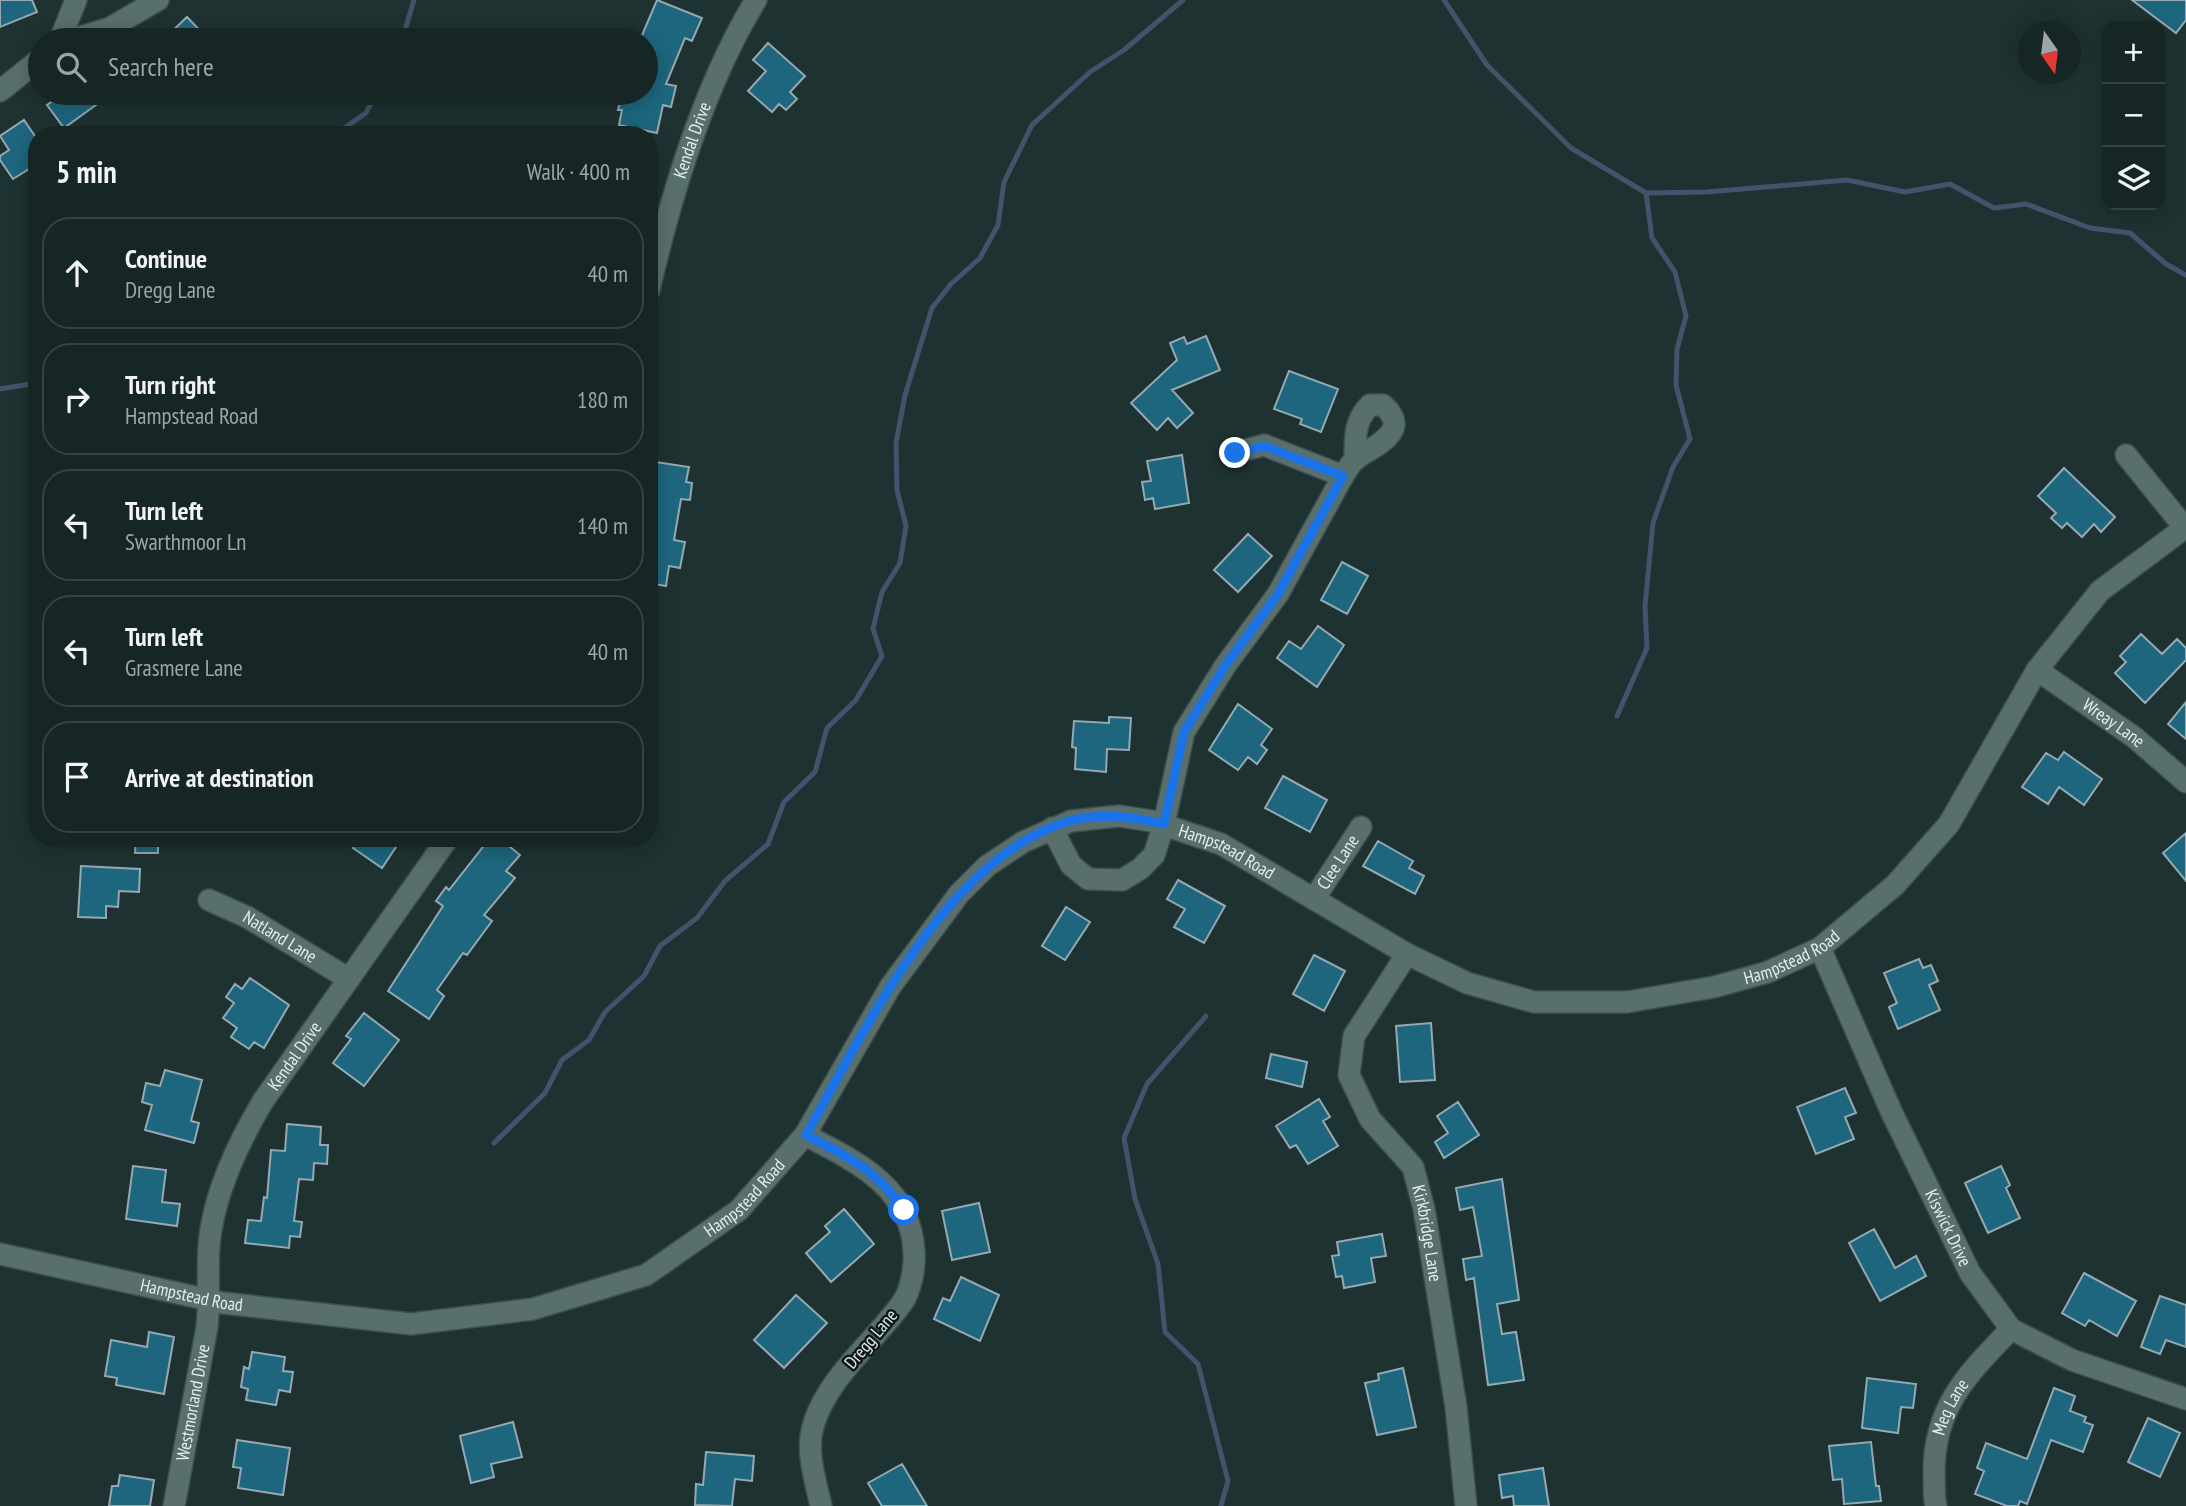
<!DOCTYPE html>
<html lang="en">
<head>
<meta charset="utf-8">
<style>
  :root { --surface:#162625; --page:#233232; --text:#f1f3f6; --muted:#9ea5a7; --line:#354342 }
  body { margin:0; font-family:"PT Sans Narrow",sans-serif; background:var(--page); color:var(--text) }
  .controls { position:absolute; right:21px; top:21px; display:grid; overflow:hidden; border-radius:14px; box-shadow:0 4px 18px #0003 }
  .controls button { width:63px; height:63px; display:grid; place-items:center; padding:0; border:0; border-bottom:2px solid var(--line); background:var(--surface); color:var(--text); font:35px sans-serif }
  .compass { position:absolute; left:2018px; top:21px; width:63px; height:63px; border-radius:50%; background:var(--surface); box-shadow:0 4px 18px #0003; rotate:166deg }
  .stop { position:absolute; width:21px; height:21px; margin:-16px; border:5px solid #1a73e8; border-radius:50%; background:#fff }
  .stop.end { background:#1a73e8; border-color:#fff; box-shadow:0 2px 7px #0008 }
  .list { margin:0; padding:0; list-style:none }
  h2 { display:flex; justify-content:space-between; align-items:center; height:91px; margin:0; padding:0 28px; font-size:30px }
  h2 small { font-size:23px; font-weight:400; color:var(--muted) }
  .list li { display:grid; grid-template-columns:46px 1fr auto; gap:21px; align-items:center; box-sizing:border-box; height:112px; margin:0 14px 14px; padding:0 14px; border:2px solid var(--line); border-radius:28px }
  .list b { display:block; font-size:26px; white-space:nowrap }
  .list p { margin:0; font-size:23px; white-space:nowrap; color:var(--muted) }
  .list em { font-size:23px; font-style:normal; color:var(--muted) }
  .icon { flex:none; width:38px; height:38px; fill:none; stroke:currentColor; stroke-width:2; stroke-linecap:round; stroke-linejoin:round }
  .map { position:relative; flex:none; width:2186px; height:1506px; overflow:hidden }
  .search { position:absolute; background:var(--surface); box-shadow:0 4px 18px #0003; left:28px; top:28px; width:630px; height:77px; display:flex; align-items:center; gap:18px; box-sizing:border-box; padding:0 24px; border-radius:38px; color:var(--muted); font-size:26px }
  .panel { position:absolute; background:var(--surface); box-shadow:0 4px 18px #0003; left:28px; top:126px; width:630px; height:721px; border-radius:28px }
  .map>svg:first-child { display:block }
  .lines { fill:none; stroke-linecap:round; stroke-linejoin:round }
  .stream { stroke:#44536c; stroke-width:5 }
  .building { fill:#1d667e; stroke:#95a9b2; stroke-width:2 }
  .minor-casing { stroke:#3b4d4c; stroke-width:24 }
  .minor { stroke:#596f6d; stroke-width:21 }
  .route { stroke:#1a73e8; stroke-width:9 }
  .labels { text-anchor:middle; stroke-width:5; stroke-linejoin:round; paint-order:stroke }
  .street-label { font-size:18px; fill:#e2eeed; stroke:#0f1818 }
</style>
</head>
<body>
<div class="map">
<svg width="2186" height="1506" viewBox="0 0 2186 1506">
  <rect width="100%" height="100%" fill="#1e3231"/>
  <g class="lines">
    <path class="stream" d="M 1444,0 L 1487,65 L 1571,148 L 1646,193 L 1652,238 L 1675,272 L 1686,316 L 1677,349 L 1676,385 L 1690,439 L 1673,467 L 1653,523 L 1645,606 L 1647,648 L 1617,716
      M 402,40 L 414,0
      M 334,135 L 366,113 L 376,93
      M 1646,193 L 1707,192 L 1847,180 L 1905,192 L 1950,184 L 1994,208 L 2026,204 L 2090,228 L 2130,233 L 2166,264 L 2186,275
      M 0,389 L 37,383
      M 1206,1016 L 1147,1084 L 1124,1138 L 1135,1199 L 1158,1264 L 1165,1332 L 1198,1364 L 1228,1481 L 1221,1506
      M 494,1143 L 545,1093 L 562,1060 L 589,1040 L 605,1012 L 644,976 L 660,946 L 697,918 L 725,881 L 768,844 L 784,802 L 815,772 L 827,728 L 856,700 L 882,656 L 873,629 L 882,592 L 900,563 L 906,526 L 897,490 L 896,443 L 905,395 L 932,308 L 951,284 L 980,258 L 998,225 L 1004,182 L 1032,125 L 1090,72 L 1124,50 L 1183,0"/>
  </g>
  <path class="building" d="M 0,0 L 32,0 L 37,12 L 0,27 Z
    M 657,0 L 702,18 L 692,41 L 685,38 L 666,84 L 676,86 L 671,107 L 663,105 L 657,133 L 619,125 L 622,110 L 618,110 L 622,93 L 646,93 L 646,40 L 640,40 Z
    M 2132,0 L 2186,0 L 2186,20 L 2176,33 Z
    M 187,17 L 209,40 L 163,40 Z
    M 768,43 L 805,76 L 790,92 L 797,99 L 786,110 L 779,104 L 772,112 L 748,91 L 766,71 L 753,60 Z
    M 64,93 L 93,93 L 100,102 L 64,128 L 47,105 Z
    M 24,120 L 37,139 L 37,164 L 13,179 L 0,160 L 0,156 L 9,150 L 0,136 Z
    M 1206,336 L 1220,370 L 1172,390 L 1193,413 L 1177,428 L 1168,418 L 1157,430 L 1131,403 L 1177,360 L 1170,343 L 1184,337 L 1187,344 Z
    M 1289,371 L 1338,389 L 1321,432 L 1300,424 L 1302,419 L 1274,409 Z
    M 1182,455 L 1189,503 L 1155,509 L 1153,498 L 1145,500 L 1142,482 L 1151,481 L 1147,461 Z
    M 649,461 L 689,467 L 686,482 L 692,483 L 690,500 L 681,499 L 674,540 L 685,542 L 680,568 L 669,566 L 666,586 L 649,583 Z
    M 2064,468 L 2115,517 L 2101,532 L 2094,524 L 2082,537 L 2067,523 L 2062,528 L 2051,518 L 2056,513 L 2038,496 Z
    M 1248,534 L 1272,556 L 1238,592 L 1214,570 Z
    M 1342,562 L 1368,576 L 1347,614 L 1321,600 Z
    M 1318,626 L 1344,645 L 1317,687 L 1277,658 L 1289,641 L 1301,649 Z
    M 2141,634 L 2162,654 L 2177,639 L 2186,648 L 2186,660 L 2145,703 L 2115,673 L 2126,662 L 2120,656 Z
    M 2186,702 L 2186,739 L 2168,724 Z
    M 1238,704 L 1272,729 L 1261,745 L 1267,750 L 1257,764 L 1248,757 L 1238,770 L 1209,750 Z
    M 1109,717 L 1131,718 L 1129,750 L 1107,749 L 1106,772 L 1075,769 L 1076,748 L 1072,747 L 1074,721 L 1109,723 Z
    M 2064,752 L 2102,779 L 2084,805 L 2059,787 L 2048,804 L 2022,787 L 2046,753 L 2058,760 Z
    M 1283,776 L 1327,800 L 1310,832 L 1265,808 Z
    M 2186,833 L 2186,881 L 2163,853 Z
    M 136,838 L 158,838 L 158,853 L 135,853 Z
    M 359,838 L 402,838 L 382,868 L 353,848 Z
    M 490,838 L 499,838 L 520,855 L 506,871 L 515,878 L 484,915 L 492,921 L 467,955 L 463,953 L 437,990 L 444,996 L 429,1019 L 388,991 L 443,906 L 436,901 L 446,887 L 449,890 Z
    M 1378,841 L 1413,861 L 1409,868 L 1424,876 L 1415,894 L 1363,866 Z
    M 81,866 L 140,869 L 139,892 L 119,891 L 118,907 L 106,906 L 106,918 L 78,917 Z
    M 1178,880 L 1225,906 L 1204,943 L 1174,927 L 1185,909 L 1167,899 Z
    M 1066,907 L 1090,922 L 1065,960 L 1042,946 Z
    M 1314,955 L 1345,971 L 1324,1011 L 1293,994 Z
    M 1919,959 L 1923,968 L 1931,965 L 1938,981 L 1929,985 L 1940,1010 L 1898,1029 L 1889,1007 L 1897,1003 L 1884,973 Z
    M 250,978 L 289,1005 L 264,1048 L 254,1042 L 249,1049 L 231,1037 L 237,1028 L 223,1018 L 234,1003 L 226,997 L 235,984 L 242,989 Z
    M 364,1013 L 399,1040 L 364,1086 L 333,1063 L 351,1039 L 346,1036 Z
    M 1431,1023 L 1435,1080 L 1400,1082 L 1396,1026 Z
    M 1271,1054 L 1307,1062 L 1302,1087 L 1266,1078 Z
    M 165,1070 L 202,1080 L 191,1121 L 199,1123 L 194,1143 L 145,1130 L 152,1105 L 142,1102 L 146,1083 L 160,1086 Z
    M 1845,1088 L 1856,1113 L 1845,1117 L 1854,1139 L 1816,1154 L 1797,1107 Z
    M 1319,1099 L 1330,1117 L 1323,1121 L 1338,1146 L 1308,1164 L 1296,1145 L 1290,1148 L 1276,1126 Z
    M 1458,1102 L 1479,1135 L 1444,1158 L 1435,1142 L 1448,1133 L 1437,1116 Z
    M 287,1124 L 321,1127 L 320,1145 L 328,1145 L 327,1164 L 314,1163 L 313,1180 L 299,1179 L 294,1221 L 302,1222 L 300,1237 L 290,1236 L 289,1248 L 245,1243 L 248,1220 L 261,1221 L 264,1197 L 267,1198 L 271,1150 L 285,1151 Z
    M 133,1166 L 166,1170 L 162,1202 L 180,1204 L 177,1226 L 126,1219 Z
    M 2001,1166 L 2010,1185 L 2006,1188 L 2020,1218 L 1988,1233 L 1965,1183 Z
    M 1502,1179 L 1519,1300 L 1497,1304 L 1502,1334 L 1516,1332 L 1524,1380 L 1488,1385 L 1474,1278 L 1466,1280 L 1463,1259 L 1482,1256 L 1473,1207 L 1460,1210 L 1456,1188 Z
    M 979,1203 L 990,1252 L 952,1260 L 942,1211 Z
    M 844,1209 L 874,1244 L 831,1282 L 806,1253 L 830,1232 L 825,1226 Z
    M 1874,1229 L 1895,1268 L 1916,1256 L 1926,1276 L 1880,1301 L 1849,1243 Z
    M 1382,1234 L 1386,1256 L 1371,1258 L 1375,1282 L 1344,1288 L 1342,1276 L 1336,1277 L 1332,1256 L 1339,1255 L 1337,1242 Z
    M 2084,1273 L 2136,1301 L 2117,1336 L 2089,1320 L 2085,1326 L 2062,1313 Z
    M 961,1277 L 999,1295 L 980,1341 L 934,1319 L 943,1298 L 950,1301 Z
    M 796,1295 L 827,1323 L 784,1368 L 754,1340 Z
    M 2160,1296 L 2186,1305 L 2186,1347 L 2166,1340 L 2160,1354 L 2141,1347 Z
    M 149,1332 L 174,1337 L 164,1394 L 116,1385 L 117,1378 L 105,1376 L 111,1340 L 147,1347 Z
    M 252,1352 L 285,1357 L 283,1371 L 293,1372 L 290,1392 L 279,1390 L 276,1405 L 246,1400 L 248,1389 L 241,1387 L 244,1367 L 249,1369 Z
    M 1403,1368 L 1416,1427 L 1377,1435 L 1365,1383 L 1379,1380 L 1378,1374 Z
    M 1867,1378 L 1916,1384 L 1913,1408 L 1901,1407 L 1898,1433 L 1862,1428 Z
    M 2054,1388 L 2075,1396 L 2070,1411 L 2086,1417 L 2084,1422 L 2093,1425 L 2083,1452 L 2051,1440 L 2027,1504 L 2020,1501 L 2018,1506 L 2007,1506 L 1975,1494 L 1984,1471 L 1977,1468 L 1986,1443 L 2027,1459 Z
    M 2148,1418 L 2180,1433 L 2160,1477 L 2128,1462 Z
    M 513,1422 L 522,1457 L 491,1464 L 494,1477 L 471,1483 L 460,1436 Z
    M 237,1440 L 290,1448 L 283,1495 L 238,1488 L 241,1468 L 233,1467 Z
    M 1871,1442 L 1876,1486 L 1879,1486 L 1881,1501 L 1844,1504 L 1842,1479 L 1833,1480 L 1829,1446 Z
    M 706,1452 L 754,1456 L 752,1481 L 735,1479 L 732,1506 L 695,1505 L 696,1484 L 703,1485 Z
    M 902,1464 L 927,1506 L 882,1506 L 868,1483 Z
    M 1543,1468 L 1549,1506 L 1514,1506 L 1513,1496 L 1502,1498 L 1499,1475 Z
    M 120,1475 L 154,1480 L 150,1506 L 109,1506 L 112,1486 L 118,1486 Z"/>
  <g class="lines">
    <defs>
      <g id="minor">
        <path d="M 60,40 L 76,0"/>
        <path d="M 71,40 L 110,28 L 158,0"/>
        <path d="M 0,91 L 40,59"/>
        <path id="s1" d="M 649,290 C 671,195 705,83 756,0"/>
        <path d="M 1235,453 L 1264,445 L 1343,476"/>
        <path d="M 2126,455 L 2185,528"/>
        <path id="s2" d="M 2037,670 L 2134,737 L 2186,782"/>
        <path d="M 1052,828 L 1071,865 L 1088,879 L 1122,880 L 1140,869 L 1154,855 L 1164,824 L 1184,732 L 1225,666 L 1278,594 L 1343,476 C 1347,470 1351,462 1357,458 C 1376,445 1412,431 1383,405 L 1370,405 C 1354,421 1355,438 1355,460"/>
        <path id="s3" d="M 1314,899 L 1361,827"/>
        <path id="s4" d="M 209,900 L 247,917 L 349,979"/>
        <path id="s5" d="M 1820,948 L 1891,1111 L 1970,1273 L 2011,1329 L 2072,1360 L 2186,1399"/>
        <path id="s6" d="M 1407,954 L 1354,1036 L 1349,1075 L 1370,1119 L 1413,1167 L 1424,1209 L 1456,1407 L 1466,1506"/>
        <path d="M 805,1135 C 857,1162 911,1187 914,1252 C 915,1267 911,1291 902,1303 C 874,1342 829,1376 814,1423 C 805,1451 815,1478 821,1506"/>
        <path id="s7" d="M 0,1254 L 223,1303 L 411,1324 L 533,1309 L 646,1275 L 739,1210 L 805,1135 L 890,987 L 959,894 L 987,866 L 1023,842 L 1071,821 L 1119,816 L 1152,821 L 1221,844 L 1407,954 L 1467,983 L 1534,1002 L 1627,1002 L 1714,987 L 1768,972 L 1820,948 L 1895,885 L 1949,824 L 2037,670 L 2100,591 L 2186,527"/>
        <path id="s8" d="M 174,1506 L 207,1327 C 210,1300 207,1274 209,1246 C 213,1195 237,1145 263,1101 L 448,838"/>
        <path id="s9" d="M 1936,1506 C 1933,1496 1935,1484 1934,1473 C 1934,1406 1967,1375 2011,1329"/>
      </g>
    </defs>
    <use href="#minor" class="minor-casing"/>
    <use href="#minor" class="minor"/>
  </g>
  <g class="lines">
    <path class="route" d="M 904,1210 C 877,1170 847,1156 806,1135 C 866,1029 945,858 1069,821 C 1100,812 1133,817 1164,824 L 1184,732 L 1225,666 L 1278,594 L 1343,476 L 1264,446 L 1235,453"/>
  </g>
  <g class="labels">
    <g class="street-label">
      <text dy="6" stroke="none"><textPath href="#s1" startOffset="156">Kendal Drive</textPath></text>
      <text dy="6" stroke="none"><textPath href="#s2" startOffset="93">Wreay Lane</textPath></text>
      <text dy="6" stroke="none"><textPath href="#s7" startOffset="1456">Hampstead Road</textPath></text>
      <text dy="6" stroke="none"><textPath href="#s3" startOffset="44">Clee Lane</textPath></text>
      <text dy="6" stroke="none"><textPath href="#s4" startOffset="80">Natland Lane</textPath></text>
      <text dy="6" stroke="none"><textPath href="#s7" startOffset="2065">Hampstead Road</textPath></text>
      <text dy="6" stroke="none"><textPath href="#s8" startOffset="474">Kendal Drive</textPath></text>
      <text dy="6" stroke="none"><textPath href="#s7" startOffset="784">Hampstead Road</textPath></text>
      <text dy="6" stroke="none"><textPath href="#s5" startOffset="308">Kiswick Drive</textPath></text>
      <text dy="6" stroke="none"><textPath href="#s6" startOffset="318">Kirkbridge Lane</textPath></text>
      <text dy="6" stroke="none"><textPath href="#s7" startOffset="196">Hampstead Road</textPath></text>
      <text transform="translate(871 1339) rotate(-50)" y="6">Dregg Lane</text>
      <text dy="6" stroke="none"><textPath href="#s8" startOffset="105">Westmorland Drive</textPath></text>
      <text dy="6" stroke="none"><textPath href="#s9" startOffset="102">Meg Lane</textPath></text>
    </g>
  </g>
</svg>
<div class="controls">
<button>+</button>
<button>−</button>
<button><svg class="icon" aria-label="layers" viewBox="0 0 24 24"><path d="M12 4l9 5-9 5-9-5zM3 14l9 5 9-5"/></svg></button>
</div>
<svg class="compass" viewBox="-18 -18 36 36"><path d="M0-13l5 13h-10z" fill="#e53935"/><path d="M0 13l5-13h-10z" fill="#9ea5a7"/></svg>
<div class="stop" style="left:904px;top:1210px"></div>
<div class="stop end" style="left:1235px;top:453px"></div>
<div class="search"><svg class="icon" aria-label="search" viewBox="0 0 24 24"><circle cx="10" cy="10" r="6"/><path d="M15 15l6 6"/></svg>Search here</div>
<section class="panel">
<h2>5 min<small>Walk · 400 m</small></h2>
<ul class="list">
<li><svg class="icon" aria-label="ahead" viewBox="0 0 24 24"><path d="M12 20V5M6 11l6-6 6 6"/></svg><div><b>Continue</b><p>Dregg Lane</p></div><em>40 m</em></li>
<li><svg class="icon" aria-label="right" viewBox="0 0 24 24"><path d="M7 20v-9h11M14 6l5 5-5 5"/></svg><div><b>Turn right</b><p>Hampstead Road</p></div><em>180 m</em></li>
<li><svg class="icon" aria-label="left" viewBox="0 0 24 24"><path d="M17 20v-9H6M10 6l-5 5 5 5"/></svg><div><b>Turn left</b><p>Swarthmoor Ln</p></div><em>140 m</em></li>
<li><svg class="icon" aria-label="left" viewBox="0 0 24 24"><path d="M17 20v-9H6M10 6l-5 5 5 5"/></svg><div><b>Turn left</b><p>Grasmere Lane</p></div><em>40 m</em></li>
<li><svg class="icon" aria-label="arrive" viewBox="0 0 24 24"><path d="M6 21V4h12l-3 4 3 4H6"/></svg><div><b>Arrive at destination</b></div></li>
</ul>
</section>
</div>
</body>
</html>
